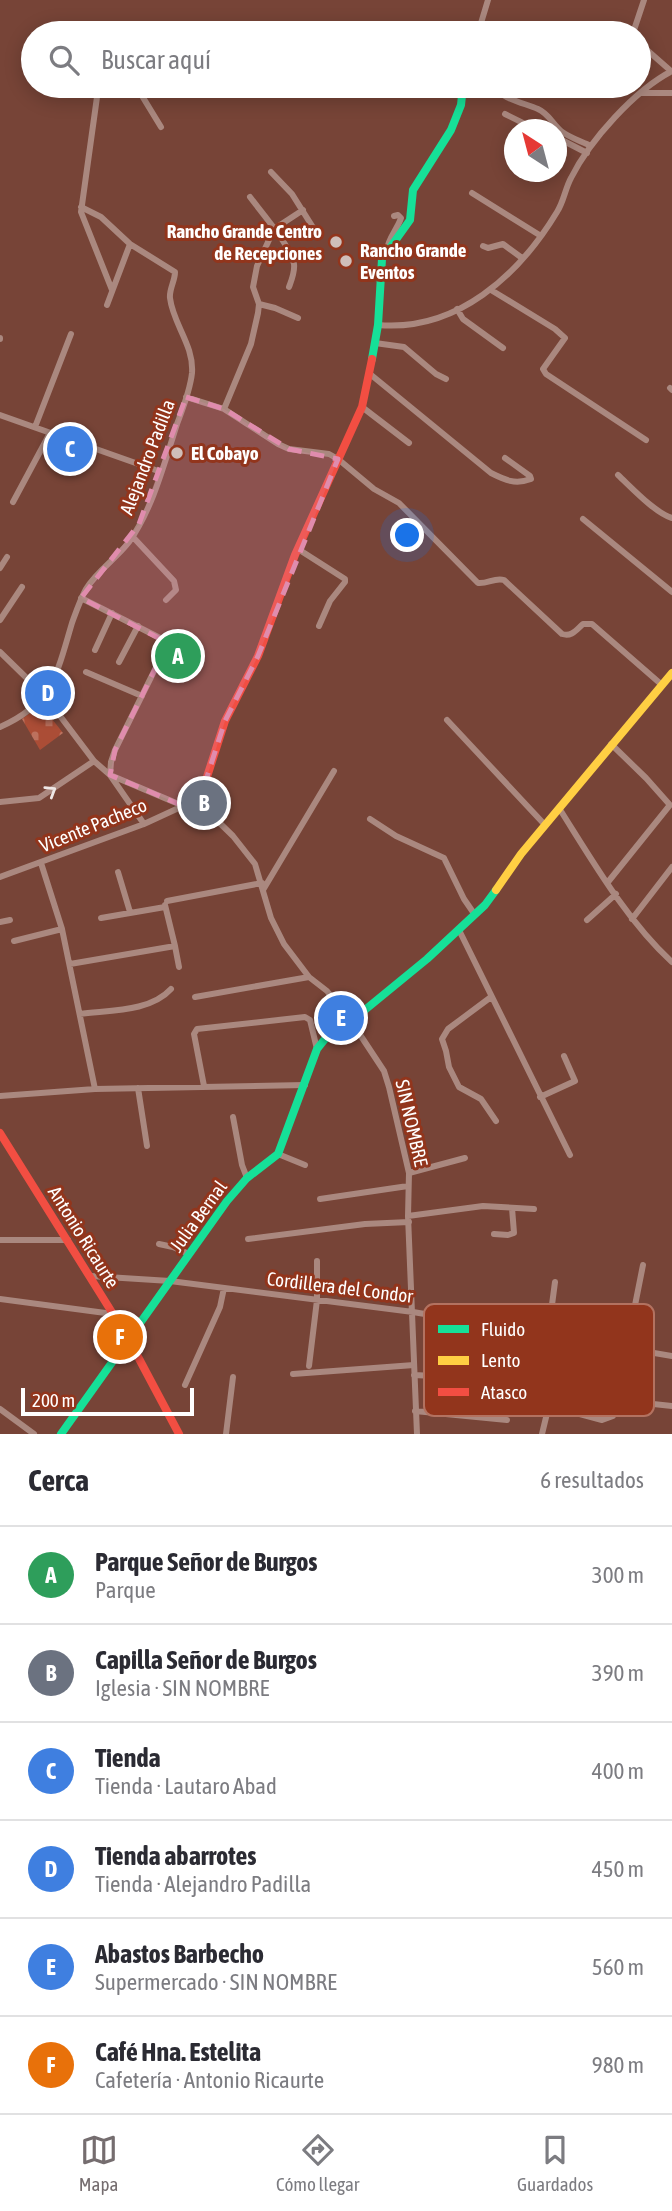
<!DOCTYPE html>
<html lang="es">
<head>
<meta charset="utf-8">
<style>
  :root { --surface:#fff; --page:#f2f2f3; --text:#2b2b33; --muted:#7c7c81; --line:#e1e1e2; --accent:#756d6f }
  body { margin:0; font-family:"Asap Condensed",sans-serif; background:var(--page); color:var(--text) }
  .compass { position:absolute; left:504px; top:119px; width:63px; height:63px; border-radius:50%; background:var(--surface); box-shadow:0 4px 18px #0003; rotate:324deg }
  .scale { position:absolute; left:21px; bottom:18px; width:173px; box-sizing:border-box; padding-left:7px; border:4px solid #fff; border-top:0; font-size:19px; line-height:24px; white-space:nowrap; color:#fff; -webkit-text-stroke:5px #92351c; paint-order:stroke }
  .you { position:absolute; left:408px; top:536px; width:24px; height:24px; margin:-18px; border:5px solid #fff; border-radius:50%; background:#1a73e8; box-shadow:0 0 0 10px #1a73e833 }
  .badge { display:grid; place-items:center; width:46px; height:46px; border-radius:50%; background:var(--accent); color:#fff; font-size:23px; font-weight:700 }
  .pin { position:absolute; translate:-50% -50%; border:4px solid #fff; box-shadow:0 2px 7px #0006 }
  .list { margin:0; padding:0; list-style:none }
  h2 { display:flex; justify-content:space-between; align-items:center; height:91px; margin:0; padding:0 28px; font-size:30px }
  h2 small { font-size:23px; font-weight:400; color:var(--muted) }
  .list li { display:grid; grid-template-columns:46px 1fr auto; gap:21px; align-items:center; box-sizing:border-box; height:98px; padding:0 28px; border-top:2px solid var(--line) }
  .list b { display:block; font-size:26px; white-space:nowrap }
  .list p { margin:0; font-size:23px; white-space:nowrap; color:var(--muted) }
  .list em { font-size:23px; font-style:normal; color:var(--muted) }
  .icon { flex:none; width:38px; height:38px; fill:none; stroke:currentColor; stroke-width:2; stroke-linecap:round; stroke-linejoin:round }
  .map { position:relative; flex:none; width:672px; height:1434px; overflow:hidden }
  .search { position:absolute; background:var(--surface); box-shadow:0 4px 18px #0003; left:21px; right:21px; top:21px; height:77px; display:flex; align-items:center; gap:18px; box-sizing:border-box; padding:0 24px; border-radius:38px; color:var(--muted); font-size:26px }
  .sheet { height:679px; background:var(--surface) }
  nav { display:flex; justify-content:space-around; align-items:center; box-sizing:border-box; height:98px; border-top:2px solid var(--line); background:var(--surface); font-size:19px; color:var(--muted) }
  nav a { display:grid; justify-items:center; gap:4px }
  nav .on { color:var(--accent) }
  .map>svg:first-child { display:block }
  .cemetery { fill:url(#cemetery-stones) }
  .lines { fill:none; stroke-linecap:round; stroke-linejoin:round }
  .street { stroke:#aa887f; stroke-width:6 }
  .fast { stroke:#16e098; stroke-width:8 }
  .slow { stroke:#ffcf43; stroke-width:8 }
  .jam { stroke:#f24e42; stroke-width:8 }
  .oneway { stroke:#eee7e5 }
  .marked { fill:#e08cad; fill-opacity:0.2; stroke:#e08cad; stroke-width:5; stroke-dasharray:14 9; stroke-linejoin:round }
  .poi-dot { fill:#cfbeb9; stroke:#92351c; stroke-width:2.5 }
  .labels { text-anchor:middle; stroke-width:6; stroke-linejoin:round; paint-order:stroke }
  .poi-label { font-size:19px; font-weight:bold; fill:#fff; stroke:#92351c; text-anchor:start }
  .street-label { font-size:19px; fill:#fff; stroke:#92351c }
  .key { fill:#92351c; stroke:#b37260; stroke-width:2 }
  .key-label { font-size:19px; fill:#fff }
</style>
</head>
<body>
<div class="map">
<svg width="672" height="1434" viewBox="0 0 672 1434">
  <defs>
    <pattern id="cemetery-stones" width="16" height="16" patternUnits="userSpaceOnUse" patternTransform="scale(1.75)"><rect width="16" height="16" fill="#ab4d36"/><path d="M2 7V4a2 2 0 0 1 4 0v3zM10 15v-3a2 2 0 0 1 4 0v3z" fill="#bc715e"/></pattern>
  </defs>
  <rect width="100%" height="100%" fill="#774437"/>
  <path class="cemetery" d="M 41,705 L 63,733 L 40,750 L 22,719 Z"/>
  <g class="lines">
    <path class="street" d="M 478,33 L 488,0
      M 633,33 L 644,0
      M 639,43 L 671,71
      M 103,86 L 97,97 L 81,212 L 112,290
      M 136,86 L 161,127
      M 495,86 C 500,99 525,103 538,109 C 549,114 552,123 561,131 C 570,138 581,141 591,146
      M 641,93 L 672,93
      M 505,114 L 537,130
      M 556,137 L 587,153
      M 271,172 L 292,194 L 314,229
      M 472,193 L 541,236
      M 250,197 C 262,213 290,245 294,264 C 295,272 292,279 289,287
      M 483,246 L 488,248 L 503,244 L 522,258
      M 387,250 C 388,238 397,230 401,218 L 398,215 L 394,216
      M 491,290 L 555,329 L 565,338 L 543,369 L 546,374 L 646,440
      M 259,304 L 275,308 L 298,318
      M 107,305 L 130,244
      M 457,309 L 463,319 L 503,348
      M 378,325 C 457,332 519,275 557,212 C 564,201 565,189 571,178 C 590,140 635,90 672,71
      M 0,339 L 0,338
      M 375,343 L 404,347 L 436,374 L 446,379
      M 370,374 L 491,473 C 505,480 515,485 531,479 L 530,476 L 505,458
      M 670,388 L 672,390
      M 186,397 L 224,409 L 278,444 L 289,449 L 329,454 L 338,459 L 374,489 L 399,503 L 478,583 C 488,584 495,577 504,580 L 562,634 C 572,637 576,630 583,624 L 592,624 L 662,685
      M 362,407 L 409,443
      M 224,409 L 251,344 L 258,313 L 259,304 L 253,287 L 257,266 L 274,229 L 303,210
      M 0,415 L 161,472
      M 35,427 L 71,334
      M 618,475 C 631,487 655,513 672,518
      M 13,502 L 50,433
      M 583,519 L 672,592
      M 132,536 L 174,581 L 176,590 L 166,600
      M 298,549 L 345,579 L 345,582 L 330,601 L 319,626
      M 0,568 L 7,557
      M 81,598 L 168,642
      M 0,620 L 22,587
      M 172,635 L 115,750 L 111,762 L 110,775 L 181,805
      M 95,650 L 112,613
      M 0,652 L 45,696 L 94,761 L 110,775 L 144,824
      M 119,662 L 138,626
      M 86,672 L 142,696
      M 447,720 L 545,825
      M 0,727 C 53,704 57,673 72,623 C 76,612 80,600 86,589 C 97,571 116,559 129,542 C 153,508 164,464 177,424 C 183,408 190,391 192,373 C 194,345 173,324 170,298 C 169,289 175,281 175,272 L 130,244 L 101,217 L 81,207
      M 0,802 L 39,798 L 94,761
      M 559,808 C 592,860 627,921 672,962
      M 370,819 L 396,836 L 444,858 L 464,899 L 475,915
      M 41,863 L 62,929 L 95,1089
      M 118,872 L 130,912
      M 0,877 L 144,824 L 196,800 L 233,836 L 255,864 L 271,918 L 284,944 L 309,977 L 327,991 L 351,1021 L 384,1071 L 389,1087 L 409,1173 L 408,1216 L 417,1434
      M 608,882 L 670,805 L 646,778 L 611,744
      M 263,890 L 334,771
      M 167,901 L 262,883
      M 165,905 L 175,946
      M 101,918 L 165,907
      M 632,919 L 672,867
      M 587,920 L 616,894
      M 0,922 L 10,920
      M 459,930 L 570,1155
      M 14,941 L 62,929
      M 70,964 L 175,946 L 179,967
      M 195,997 L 309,977
      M 491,997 L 448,1029 L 442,1039 L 446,1051 L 449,1067 L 459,1087 L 481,1099 L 496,1121
      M 80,1014 C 110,1010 150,1012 171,989
      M 204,1086 L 194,1034 L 197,1029 L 305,1017 L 310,1020 L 317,1049
      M 138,1088 L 147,1146
      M 0,1096 L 95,1089 L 305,1085
      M 540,1097 L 575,1081 L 564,1056
      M 233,1117 L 242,1165 L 247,1178
      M 278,1154 L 305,1165
      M 409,1173 L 465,1158
      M 320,1199 L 408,1186
      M 408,1216 L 483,1206 L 534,1209
      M 494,1234 L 508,1235 L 514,1233 L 512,1208
      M 248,1239 L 365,1224 L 409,1222
      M 0,1240 L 68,1240
      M 159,1244 L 173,1247 L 189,1254
      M 91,1276 L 170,1281 L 413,1312 L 672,1356
      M 0,1299 L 113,1314
      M 548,1335 L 555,1282
      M 309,1366 L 317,1300 L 317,1261
      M 293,1374 L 414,1365
      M 414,1375 L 516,1380
      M 559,1379 L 528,1372 L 524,1378 L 523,1395 L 528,1400 L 602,1420 L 613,1416 L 643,1265
      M 185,1385 L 220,1307 L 224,1288
      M 616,1400 L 672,1406
      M 0,1409 L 34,1434
      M 415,1411 L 507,1420
      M 226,1434 L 233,1377
      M 542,1434 L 549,1405"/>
    <path class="fast" d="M 372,359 L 378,325 L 382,259 L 410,220 L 413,190 L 451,130 L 461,105 L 463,86
      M 61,1434 L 227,1201 L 247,1178 L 278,1154 L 317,1049 L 325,1039 L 366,1009 L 427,959 L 485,905 L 496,890"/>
    <path class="slow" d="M 496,890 L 521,854 L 672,673"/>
    <path class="jam" d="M 196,800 L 205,783 L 225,721 L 258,656 L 295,555 L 362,407 L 372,359
      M 0,1133 L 128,1338 L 179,1434"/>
  </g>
  <defs><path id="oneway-chevron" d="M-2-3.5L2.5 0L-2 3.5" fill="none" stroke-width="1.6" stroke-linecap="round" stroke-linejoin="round" transform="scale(1.75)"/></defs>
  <use class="oneway" href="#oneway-chevron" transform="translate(51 791) rotate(-32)"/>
  <path class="marked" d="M 186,397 L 224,409 L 289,449 L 338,459 L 258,656 L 225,721 L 205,783 L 196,800 L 181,805 L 110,775 L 115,750 L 168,643 L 81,598 L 139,524 Z"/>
  <g class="poi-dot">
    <circle cx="336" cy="242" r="7"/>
    <circle cx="346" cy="261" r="7"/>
    <circle cx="177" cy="453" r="7"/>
  </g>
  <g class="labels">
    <g class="poi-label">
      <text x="322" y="238" text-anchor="end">Rancho Grande Centro<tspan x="322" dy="22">de Recepciones</tspan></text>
      <text x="360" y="257">Rancho Grande<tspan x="360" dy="22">Eventos</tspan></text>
      <text x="191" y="460">El Cobayo</text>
    </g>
    <g class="street-label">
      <text transform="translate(147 457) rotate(-69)" y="7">Alejandro Padilla</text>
      <text transform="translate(93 825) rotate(-22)" y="7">Vicente Pacheco</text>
      <text transform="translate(412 1123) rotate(77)" y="7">SIN NOMBRE</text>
      <text transform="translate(198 1216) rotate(-54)" y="7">Julia Bernal</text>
      <text transform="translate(84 1237) rotate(58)" y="7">Antonio Ricaurte</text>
      <text transform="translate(340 1287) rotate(7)" y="7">Cordillera del Condor</text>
    </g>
  </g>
  <rect x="424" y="1304" width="230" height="112" rx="10" class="key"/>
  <rect x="438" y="1325" width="31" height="8" fill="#16e098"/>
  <rect x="438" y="1356" width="31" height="9" fill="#ffcf43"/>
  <rect x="438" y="1388" width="31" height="8" fill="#f24e42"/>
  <g class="key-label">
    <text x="481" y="1336">Fluido</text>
    <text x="481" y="1367">Lento</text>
    <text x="481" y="1399">Atasco</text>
  </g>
</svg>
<svg class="compass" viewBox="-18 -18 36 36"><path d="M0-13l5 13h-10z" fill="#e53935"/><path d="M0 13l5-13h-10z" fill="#7c7c81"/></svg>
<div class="scale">200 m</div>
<div class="you"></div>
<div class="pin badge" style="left:178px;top:656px;background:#2e9e5b">A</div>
<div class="pin badge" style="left:204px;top:803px;background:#6b7280">B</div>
<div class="pin badge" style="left:70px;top:449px;background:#3f7fe0">C</div>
<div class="pin badge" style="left:48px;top:693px;background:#3f7fe0">D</div>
<div class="pin badge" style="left:341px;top:1018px;background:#3f7fe0">E</div>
<div class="pin badge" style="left:120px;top:1337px;background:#e8710a">F</div>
<div class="search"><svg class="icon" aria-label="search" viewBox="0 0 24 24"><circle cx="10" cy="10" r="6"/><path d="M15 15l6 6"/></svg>Buscar aquí</div>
</div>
<section class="sheet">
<h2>Cerca<small>6 resultados</small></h2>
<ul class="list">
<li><span class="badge" style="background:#2e9e5b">A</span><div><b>Parque Señor de Burgos</b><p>Parque</p></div><em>300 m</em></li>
<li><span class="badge" style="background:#6b7280">B</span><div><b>Capilla Señor de Burgos</b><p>Iglesia · SIN NOMBRE</p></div><em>390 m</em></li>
<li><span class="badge" style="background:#3f7fe0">C</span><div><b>Tienda</b><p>Tienda · Lautaro Abad</p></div><em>400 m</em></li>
<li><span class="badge" style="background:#3f7fe0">D</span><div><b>Tienda abarrotes</b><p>Tienda · Alejandro Padilla</p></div><em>450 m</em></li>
<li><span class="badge" style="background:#3f7fe0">E</span><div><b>Abastos Barbecho</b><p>Supermercado · SIN NOMBRE</p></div><em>560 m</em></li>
<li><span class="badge" style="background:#e8710a">F</span><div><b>Café Hna. Estelita</b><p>Cafetería · Antonio Ricaurte</p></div><em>980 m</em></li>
</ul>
</section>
<nav>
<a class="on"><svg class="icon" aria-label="map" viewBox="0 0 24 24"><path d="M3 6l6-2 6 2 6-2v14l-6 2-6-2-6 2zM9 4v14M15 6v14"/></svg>Mapa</a>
<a><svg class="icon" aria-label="directions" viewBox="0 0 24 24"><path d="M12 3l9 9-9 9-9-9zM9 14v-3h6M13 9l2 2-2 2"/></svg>Cómo llegar</a>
<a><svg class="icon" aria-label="saved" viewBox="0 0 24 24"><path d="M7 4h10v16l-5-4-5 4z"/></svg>Guardados</a>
</nav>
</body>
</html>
